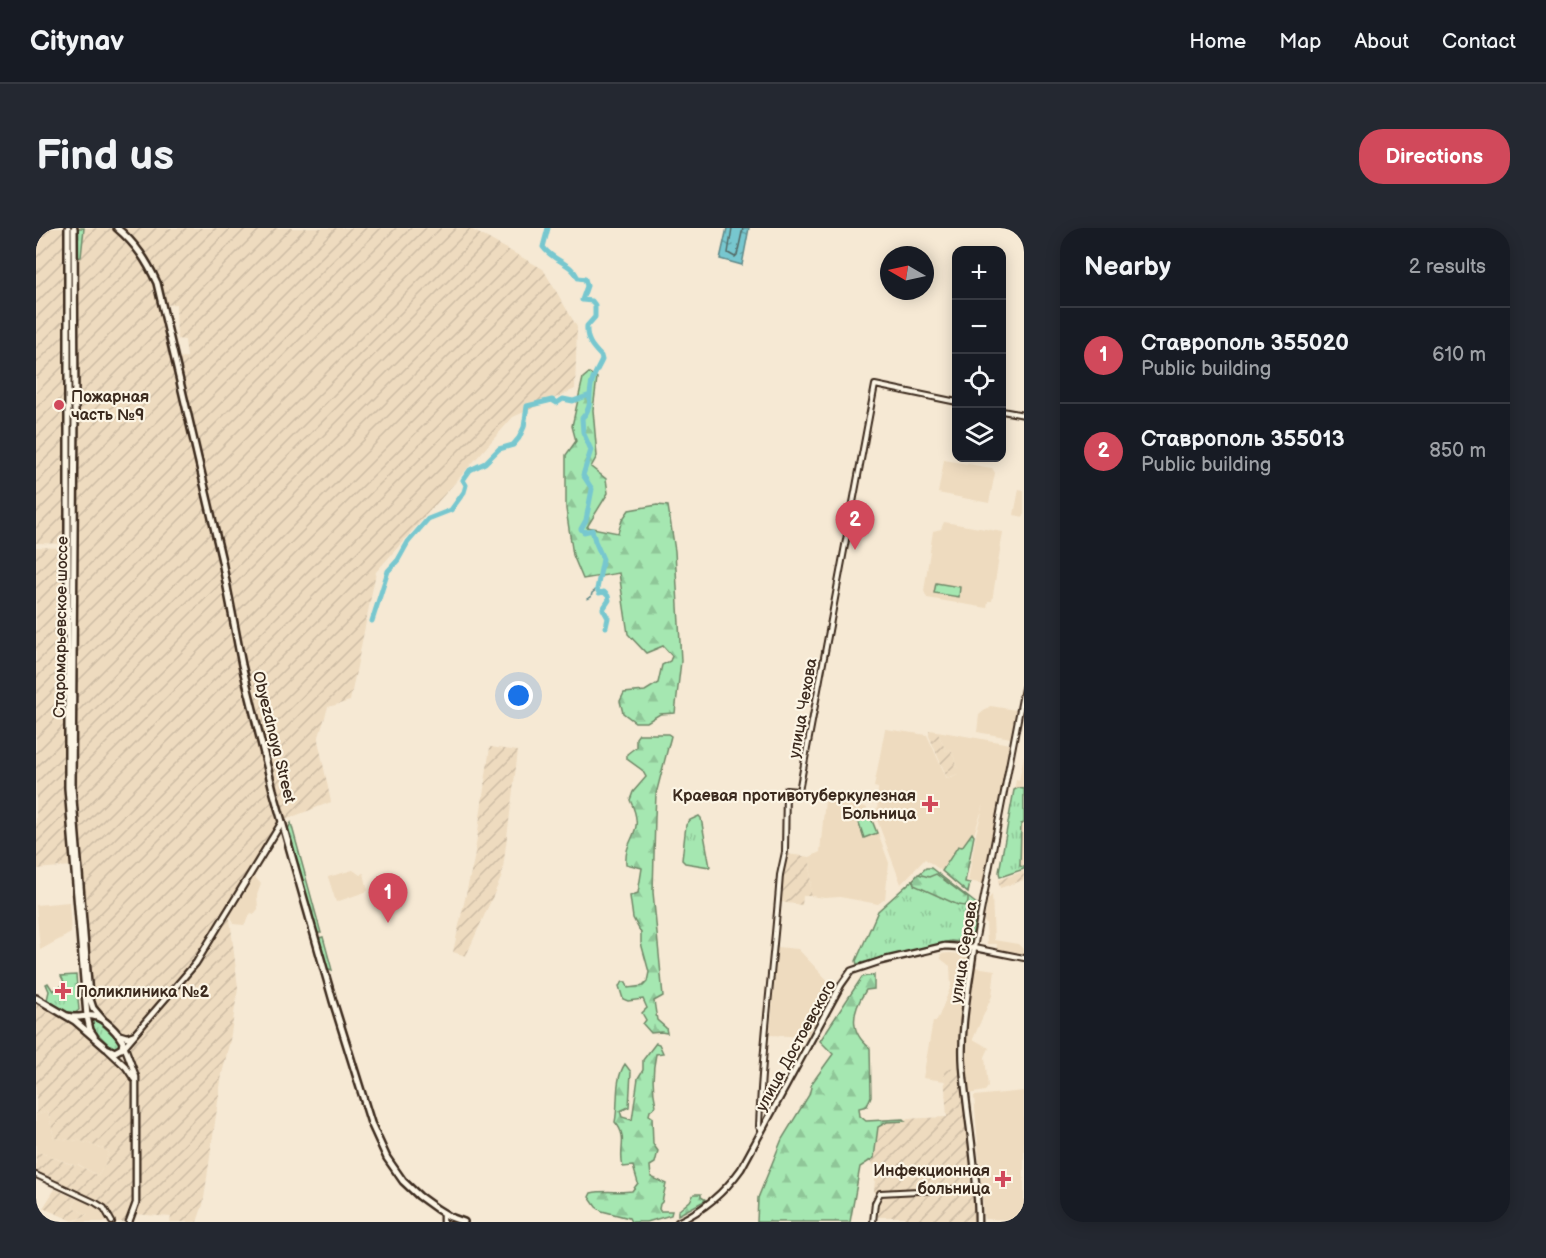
<!DOCTYPE html>
<html lang="en">
<head>
<meta charset="utf-8">
<style>
  :root { --surface:#171b24; --page:#242831; --text:#f1f3f6; --muted:#9ea1a6; --line:#363941; --accent:#d1495b }
  body { margin:0; font-family:"Balsamiq Sans",sans-serif; background:var(--page); color:var(--text) }
  .controls { position:absolute; right:18px; top:18px; display:grid; overflow:hidden; border-radius:12px; box-shadow:0 3px 15px #0003 }
  .controls button { width:54px; height:54px; display:grid; place-items:center; padding:0; border:0; border-bottom:2px solid var(--line); background:var(--surface); color:var(--text); font:30px sans-serif }
  .compass { position:absolute; left:844px; top:18px; width:54px; height:54px; border-radius:50%; background:var(--surface); box-shadow:0 3px 15px #0003; rotate:279deg }
  .you { position:absolute; left:483px; top:468px; width:21px; height:21px; margin:-15px; border:4px solid #fff; border-radius:50%; background:#1a73e8; box-shadow:0 0 0 9px #1a73e833 }
  .badge { display:grid; place-items:center; width:39px; height:39px; border-radius:50%; background:var(--accent); color:#fff; font-size:20px; font-weight:700 }
  .pin { position:absolute; translate:-50% -50px; filter:drop-shadow(0 2px 3px #0008) }
  .pin::after { content:''; position:absolute; top:32px; width:21px; height:18px; background:inherit; clip-path:polygon(0 0,100% 0,50% 100%) }
  .list { margin:0; padding:0; list-style:none }
  h2 { display:flex; justify-content:space-between; align-items:center; height:78px; margin:0; padding:0 24px; font-size:26px }
  h2 small { font-size:20px; font-weight:400; color:var(--muted) }
  .list li { display:grid; grid-template-columns:39px 1fr auto; gap:18px; align-items:center; box-sizing:border-box; height:96px; padding:0 24px; border-top:2px solid var(--line) }
  .list b { display:block; font-size:22px; white-space:nowrap }
  .list p { margin:0; font-size:20px; white-space:nowrap; color:var(--muted) }
  .list em { font-size:20px; font-style:normal; color:var(--muted) }
  .icon { flex:none; width:33px; height:33px; fill:none; stroke:currentColor; stroke-width:2; stroke-linecap:round; stroke-linejoin:round }
  .map { position:relative; flex:none; width:988px; height:994px; overflow:hidden; border-radius:24px }
  header { display:flex; align-items:center; gap:36px; box-sizing:border-box; height:84px; padding:0 30px; background:var(--surface); border-bottom:2px solid var(--line) }
  header strong { font-size:28px }
  nav { display:flex; gap:33px; margin-inline-start:auto; font-size:21px }
  .intro { display:flex; align-items:center; justify-content:space-between; box-sizing:border-box; height:144px; padding:0 36px }
  h1 { margin:0; font-size:42px }
  .button { padding:15px 27px; border-radius:24px; background:var(--accent); color:#fff; font-size:21px; font-weight:700 }
  main { display:flex; gap:36px; padding:0 36px }
  aside { flex:1; background:var(--surface); border-radius:24px; box-shadow:0 3px 15px #0003 }
  .map>svg:first-child { display:block }
  .built { fill:#eedbbf }
  .industrial { fill:url(#industrial-furrows) }
  .grass { fill:url(#grass-tufts); stroke:#708868; stroke-width:1.5 }
  .forest { fill:url(#forest-firs); stroke:#708868; stroke-width:1.5 }
  .garden { fill:#a5e7b1; stroke:#708868; stroke-width:1.5 }
  .water { fill:url(#water-ripples); stroke:#5f8888; stroke-width:1.5 }
  .lines { fill:none; stroke-linecap:round; stroke-linejoin:round }
  .shore { stroke:#536965; stroke-width:1.5 }
  .stream { stroke:#5f8888; stroke-width:1.5 }
  .river { stroke:#77c7cf; stroke-width:5 }
  .tertiary-casing { stroke:#3b2a1e; stroke-width:8 }
  .secondary-casing { stroke:#3b2a1e; stroke-width:9 }
  .primary-casing { stroke:#3b2a1e; stroke-width:10 }
  .tertiary { stroke:#fcf5e5; stroke-width:4 }
  .secondary { stroke:#fcf5e5; stroke-width:4.5 }
  .primary { stroke:#fcf5e5; stroke-width:5 }
  .poi-dot { fill:#d1495b; stroke:#fcf5e5; stroke-width:2 }
  .labels { text-anchor:middle; stroke-width:4.5; stroke-linejoin:round; paint-order:stroke }
  .poi-label { font-size:16px; font-weight:bold; fill:#3b2a1e; stroke:#fcf5e5; text-anchor:start }
  .street-label { font-size:16px; fill:#3b2a1e; stroke:#fcf5e5 }
</style>
</head>
<body>
<header>
<strong>Citynav</strong>
<nav><a>Home</a><a>Map</a><a>About</a><a>Contact</a></nav>
</header>
<div class="intro"><h1>Find us</h1><a class="button">Directions</a></div>
<main>
<div class="map">
<svg width="988" height="994" viewBox="0 0 988 994">
  <defs>
    <pattern id="industrial-furrows" width="10" height="10" patternUnits="userSpaceOnUse" patternTransform="scale(1.5)"><rect width="10" height="10" fill="#eedbbf"/><path d="M-1 1l2-2M0 10L10 0M9 11l2-2" fill="none" stroke="#cdbca4"/></pattern>
    <pattern id="grass-tufts" width="24" height="20" patternUnits="userSpaceOnUse" patternTransform="scale(1.5)"><rect width="24" height="20" fill="#a5e7b1"/><path d="M3 7l-1-3M5 7V3M7 7l1-3M15 17l-1-3M17 17v-4M19 17l1-3" fill="none" stroke="#8fc698"/></pattern>
    <pattern id="forest-firs" width="22" height="20" patternUnits="userSpaceOnUse" patternTransform="scale(1.5)"><rect width="22" height="20" fill="#a5e7b1"/><path d="M5 1l3.5 6h-7zM16 11l3.5 6h-7z" fill="#8fc698"/></pattern>
    <pattern id="water-ripples" width="26" height="14" patternUnits="userSpaceOnUse" patternTransform="scale(1.5)"><rect width="26" height="14" fill="#77c7cf"/><path d="M2 4q2-2 4 0t4 0M15 11q2-2 4 0t4 0" fill="none" stroke="#63a2a7"/></pattern>
  </defs>
  <rect width="100%" height="100%" fill="#f6e9d4"/>
  <filter id="ink" filterUnits="userSpaceOnUse"><feTurbulence type="fractalNoise" baseFrequency=".0167" numOctaves="2"/><feDisplacementMap in="SourceGraphic" scale="12" xChannelSelector="R" yChannelSelector="G"/><feConvolveMatrix kernelMatrix="1 2 1 2 8 2 1 2 1" color-interpolation-filters="sRGB"/></filter>
  <g filter="url(#ink)">
    <path class="built" d="M 908,232 L 956,240 L 959,245 L 953,275 L 902,265 Z
      M 983,261 L 988,262 L 988,289 L 978,287 Z
      M 908,294 L 967,304 L 956,373 L 952,373 L 951,380 L 891,370 L 888,363 L 897,303 L 905,301 Z
      M 954,478 L 980,482 L 975,510 L 941,504 L 943,487 Z
      M 849,501 L 891,507 L 911,551 L 922,546 L 922,540 L 915,521 L 910,523 L 901,503 L 974,516 L 948,656 L 932,653 L 940,606 L 948,576 L 938,606 L 906,643 L 889,631 L 865,656 L 841,592 L 842,560 L 838,559 Z
      M 988,527 L 988,641 L 964,649 L 963,647 L 980,552 L 983,553 Z
      M 789,572 L 830,579 L 837,591 L 853,635 L 849,671 L 842,676 L 804,669 L 789,670 L 775,668 L 774,629 L 784,624 Z
      M 317,642 L 324,647 L 328,645 L 332,663 L 300,674 L 292,649 Z
      M 217,647 L 225,656 L 221,667 L 222,681 L 218,686 L 215,685 L 208,697 L 197,696 L 196,690 L 192,686 Z
      M 956,667 L 958,712 L 982,716 L 988,722 L 988,729 L 960,723 L 961,716 L 951,716 L 950,695 L 948,694 L 952,671 Z
      M 33,674 L 35,705 L 4,722 L 0,677 Z
      M 741,719 L 762,721 L 797,758 L 771,809 L 734,807 Z
      M 914,725 L 931,727 L 932,730 L 928,776 L 926,839 L 908,846 L 909,853 L 887,850 L 897,793 L 900,793 L 903,788 L 915,758 L 914,738 L 905,731 L 904,726 Z
      M 939,739 L 959,742 L 956,768 L 937,811 L 953,820 L 949,829 L 952,859 L 949,863 L 932,866 L 930,831 L 931,781 Z
      M 988,863 L 988,992 L 948,991 L 938,868 Z
      M 12,883 L 18,910 L 45,913 L 73,923 L 69,936 L 62,948 L 42,936 L 40,938 L 0,923 L 0,887 Z
      M 42,969 L 67,982 L 74,994 L 37,994 L 51,987 L 37,979 Z"/>
    <path class="industrial" d="M 0,0 L 31,0 L 31,316 L 0,315 Z
      M 39,0 L 77,0 L 95,17 L 112,41 L 118,55 L 244,594 L 161,729 L 142,755 L 100,803 L 90,807 L 81,804 L 56,776 L 40,590 Z
      M 85,0 L 433,0 L 507,41 L 541,99 L 539,161 L 477,189 L 340,344 L 314,473 L 292,479 L 282,512 L 295,574 L 248,592 L 209,438 L 195,364 L 143,130 L 151,129 L 149,112 L 141,111 L 140,76 L 130,77 L 124,54 L 107,22 Z
      M 0,319 L 27,320 L 30,325 L 30,561 L 36,638 L 0,641 Z
      M 893,502 L 901,503 L 910,523 L 915,521 L 922,540 L 922,546 L 911,550 L 893,508 Z
      M 454,519 L 482,523 L 466,648 L 430,728 L 417,724 L 438,631 Z
      M 751,626 L 774,629 L 775,668 L 767,668 L 766,677 L 744,674 L 746,648 Z
      M 988,643 L 988,652 L 964,660 L 962,652 Z
      M 194,690 L 202,760 L 194,812 L 186,846 L 167,977 L 161,994 L 134,994 L 135,989 L 99,986 L 102,964 L 102,849 L 94,820 L 96,812 L 162,736 L 190,691 Z
      M 0,774 L 51,804 L 94,849 L 97,855 L 99,964 L 91,994 L 78,994 L 68,976 L 0,946 L 0,923 L 39,938 L 41,936 L 62,948 L 69,936 L 73,923 L 45,913 L 18,910 L 12,883 L 0,887 Z
      M 926,839 L 938,962 L 938,994 L 869,994 L 868,989 L 842,989 L 841,970 L 838,963 L 840,940 L 836,935 L 842,899 L 851,894 L 868,893 L 867,891 L 911,889 L 908,846 L 911,840 Z
      M 19,961 L 41,971 L 37,979 L 51,987 L 37,993 L 7,980 Z"/>
    <path class="grass" d="M 34,0 L 36,0 L 37,165 L 35,166 Z
      M 40,0 L 48,0 L 45,29 L 41,30 Z
      M 34,181 L 37,181 L 37,313 L 35,313 Z
      M 982,560 L 988,561 L 988,595 L 985,596 L 984,638 L 988,639 L 988,641 L 964,649 L 963,644 L 978,562 Z
      M 663,588 L 665,590 L 674,639 L 649,635 L 646,632 L 650,597 L 654,592 Z
      M 255,595 L 285,705 L 283,705 L 280,703 L 252,601 Z
      M 890,640 L 895,640 L 942,677 L 935,715 L 915,713 L 821,736 L 820,733 L 842,683 Z
      M 287,709 L 296,742 L 290,740 L 282,713 L 283,710 Z
      M 40,747 L 43,782 L 36,787 L 11,772 L 13,763 L 10,756 L 12,755 L 17,763 L 29,756 L 25,748 Z
      M 59,791 L 83,812 L 84,818 L 80,821 L 76,820 L 56,800 L 55,794 Z"/>
    <path class="forest" d="M 553,145 L 561,150 L 557,182 L 561,228 L 555,239 L 570,251 L 572,265 L 551,299 L 582,305 L 586,292 L 593,282 L 621,277 L 632,278 L 639,323 L 645,433 L 639,485 L 624,486 L 611,494 L 599,494 L 587,485 L 584,473 L 588,465 L 609,463 L 622,455 L 626,437 L 634,433 L 636,428 L 627,418 L 610,425 L 592,406 L 583,345 L 547,351 L 537,327 L 530,281 L 530,227 L 540,213 L 536,198 L 547,150 Z
      M 603,506 L 632,506 L 635,508 L 620,566 L 619,589 L 617,664 L 627,768 L 618,773 L 621,792 L 630,800 L 631,805 L 625,804 L 615,805 L 607,796 L 610,792 L 606,785 L 611,780 L 607,771 L 592,773 L 587,771 L 583,758 L 587,754 L 590,754 L 592,760 L 607,758 L 611,754 L 613,744 L 605,715 L 605,705 L 597,690 L 594,668 L 602,665 L 606,640 L 590,636 C 588,607 611,607 594,572 L 597,564 L 610,549 L 606,542 L 591,531 L 591,526 L 600,519 L 600,510 Z
      M 936,605 L 938,608 L 929,654 L 934,655 L 932,665 L 906,643 L 922,618 L 926,619 Z
      M 882,646 L 893,649 L 900,646 L 932,670 L 932,674 L 929,678 L 922,677 L 878,657 L 877,652 Z
      M 838,747 L 838,761 L 830,762 C 816,783 812,803 834,820 L 835,868 L 831,878 L 823,880 L 824,888 L 830,893 L 867,891 L 869,893 L 851,894 L 842,899 L 838,930 L 824,939 L 814,994 L 721,994 L 722,970 L 746,911 L 773,867 L 776,855 L 797,826 L 784,813 L 826,749 Z
      M 620,815 L 623,816 L 627,825 L 620,826 C 616,844 616,860 620,878 L 614,883 L 613,887 L 616,889 L 617,916 L 622,923 L 619,935 L 614,938 L 615,949 L 630,956 L 626,974 L 624,976 L 623,981 L 624,983 L 636,983 L 635,987 L 611,994 L 595,994 L 593,990 L 566,983 L 560,979 L 553,969 L 555,965 C 569,962 582,965 596,963 L 602,955 L 597,938 L 587,939 C 582,921 593,910 579,894 C 583,875 578,852 589,836 L 595,844 L 593,879 L 584,883 L 586,889 L 596,892 L 602,850 L 607,842 L 607,832 Z
      M 658,966 L 665,966 L 665,969 L 670,972 L 642,987 L 642,983 L 654,973 Z"/>
    <path class="garden" d="M 900,355 L 924,359 L 923,369 L 898,365 Z
      M 833,585 L 841,605 L 828,610 L 821,589 Z"/>
    <path class="water" d="M 691,0 L 713,0 L 706,37 L 684,31 Z"/>
    <g class="lines">
      <path class="shore" d="M 696,0 L 692,25 L 699,29 L 701,27 L 707,0"/>
      <path class="stream" d="M 551,371 L 555,369 L 556,365 L 561,361"/>
      <path class="river" d="M 512,0 L 507,19 C 518,34 535,34 542,50 L 549,51 L 551,58 L 546,72 L 556,73 L 559,77 L 559,89 L 551,98 C 550,112 556,119 565,128 L 566,132 C 563,139 558,146 556,154 C 552,167 557,180 546,190 L 547,204 L 555,222 L 547,247 L 556,261 L 550,292 L 545,301 L 548,304 L 556,302 L 559,313 L 567,331 L 561,361 L 563,365 L 568,364 L 572,368 L 573,372 L 567,381 L 572,390 L 570,399
        M 336,393 L 352,343 L 362,332 L 372,314 L 392,291 L 415,282 L 428,264 L 430,257 L 427,252 L 434,242 L 449,235 L 463,221 L 477,217 L 483,210 L 488,199 L 491,178 L 516,172 L 521,175 L 527,171 L 537,173 L 554,167"/>
      <defs>
        <path id="tertiary" d="M 966,183 L 988,187
          M 988,460 L 938,720 L 988,730
          M 726,902 L 723,899 C 726,814 738,731 744,647 L 749,624 L 750,562 L 763,563 L 839,157 L 921,174
          M 0,947 L 60,975 L 68,980 L 76,994
          M 837,994 L 839,975 L 844,965 L 941,960"/>
        <path id="secondary" d="M 81,806 L 91,809 L 99,806
          M 88,817 L 100,849 L 100,975 L 93,994
          M 86,821 L 160,735 L 246,594
          M 72,822 L 90,839 L 98,851
          M 407,994 L 407,985
          M 642,994 C 668,982 688,965 705,941 L 805,757 L 815,743 L 845,733 L 909,718 L 938,720 C 933,759 924,799 927,839 C 931,891 942,942 942,994"/>
        <path id="primary" d="M 32,0 L 32,560 L 51,788 L 54,802 L 58,808
          M 38,0 L 39,183 L 36,559 L 53,768 L 57,780 L 68,793
          M 81,0 C 100,16 111,33 121,55 L 186,333 L 206,437 L 237,562 L 297,773 L 335,895 L 351,930 L 367,953 L 383,968 L 401,981 L 414,989 L 428,994
          M 0,770 L 39,793 L 70,820 L 79,824 L 86,820 L 87,814 C 82,805 69,790 57,788 C 49,787 41,791 32,788"/>
      </defs>
      <use href="#tertiary" class="tertiary-casing"/>
      <use href="#secondary" class="secondary-casing"/>
      <use href="#primary" class="primary-casing"/>
      <use href="#tertiary" class="tertiary"/>
      <use href="#secondary" class="secondary"/>
      <use href="#primary" class="primary"/>
    </g>
  </g>
  <g class="poi-dot">
    <circle cx="23" cy="177" r="6"/>
    <path d="M891 567h6v6h6v6h-6v6h-6v-6h-6v-6h6z"/>
    <path d="M24 754h6v6h6v6h-6v6h-6v-6h-6v-6h6z"/>
    <path d="M964 942h6v6h6v6h-6v6h-6v-6h-6v-6h6z"/>
  </g>
  <g class="labels">
    <g class="poi-label">
      <text x="35" y="174">Пожарная<tspan x="35" dy="18">часть №9</tspan></text>
      <text x="880" y="573" text-anchor="end">Краевая противотуберкулезная<tspan x="880" dy="18">Больница</tspan></text>
      <text x="40" y="769">Поликлиника №2</text>
      <text x="954" y="948" text-anchor="end">Инфекционная<tspan x="954" dy="18">больница</tspan></text>
    </g>
    <g class="street-label">
      <text transform="translate(24 399) rotate(-89)" y="6">Старомарьевское шоссе</text>
      <text transform="translate(766 480) rotate(-80)" y="6">улица Чехова</text>
      <text transform="translate(239 509) rotate(76)" y="6">Obyezdnaya Street</text>
      <text transform="translate(927 724) rotate(-81)" y="6">улица Серова</text>
      <text transform="translate(759 817) rotate(-61)" y="6">улица Достоевского</text>
    </g>
  </g>
</svg>
<div class="controls">
<button>+</button>
<button>−</button>
<button><svg class="icon" aria-label="locate" viewBox="0 0 24 24"><circle cx="12" cy="12" r="6"/><path d="M12 2v4M12 18v4M2 12h4M18 12h4"/></svg></button>
<button><svg class="icon" aria-label="layers" viewBox="0 0 24 24"><path d="M12 4l9 5-9 5-9-5zM3 14l9 5 9-5"/></svg></button>
</div>
<svg class="compass" viewBox="-18 -18 36 36"><path d="M0-13l5 13h-10z" fill="#e53935"/><path d="M0 13l5-13h-10z" fill="#9ea1a6"/></svg>
<div class="you"></div>
<div class="pin badge" style="left:352px;top:695px">1</div>
<div class="pin badge" style="left:819px;top:322px">2</div>
</div>
<aside>
<h2>Nearby<small>2 results</small></h2>
<ul class="list">
<li><span class="badge">1</span><div><b>Ставрополь 355020</b><p>Public building</p></div><em>610 m</em></li>
<li><span class="badge">2</span><div><b>Ставрополь 355013</b><p>Public building</p></div><em>850 m</em></li>
</ul>
</aside>
</main>
</body>
</html>
